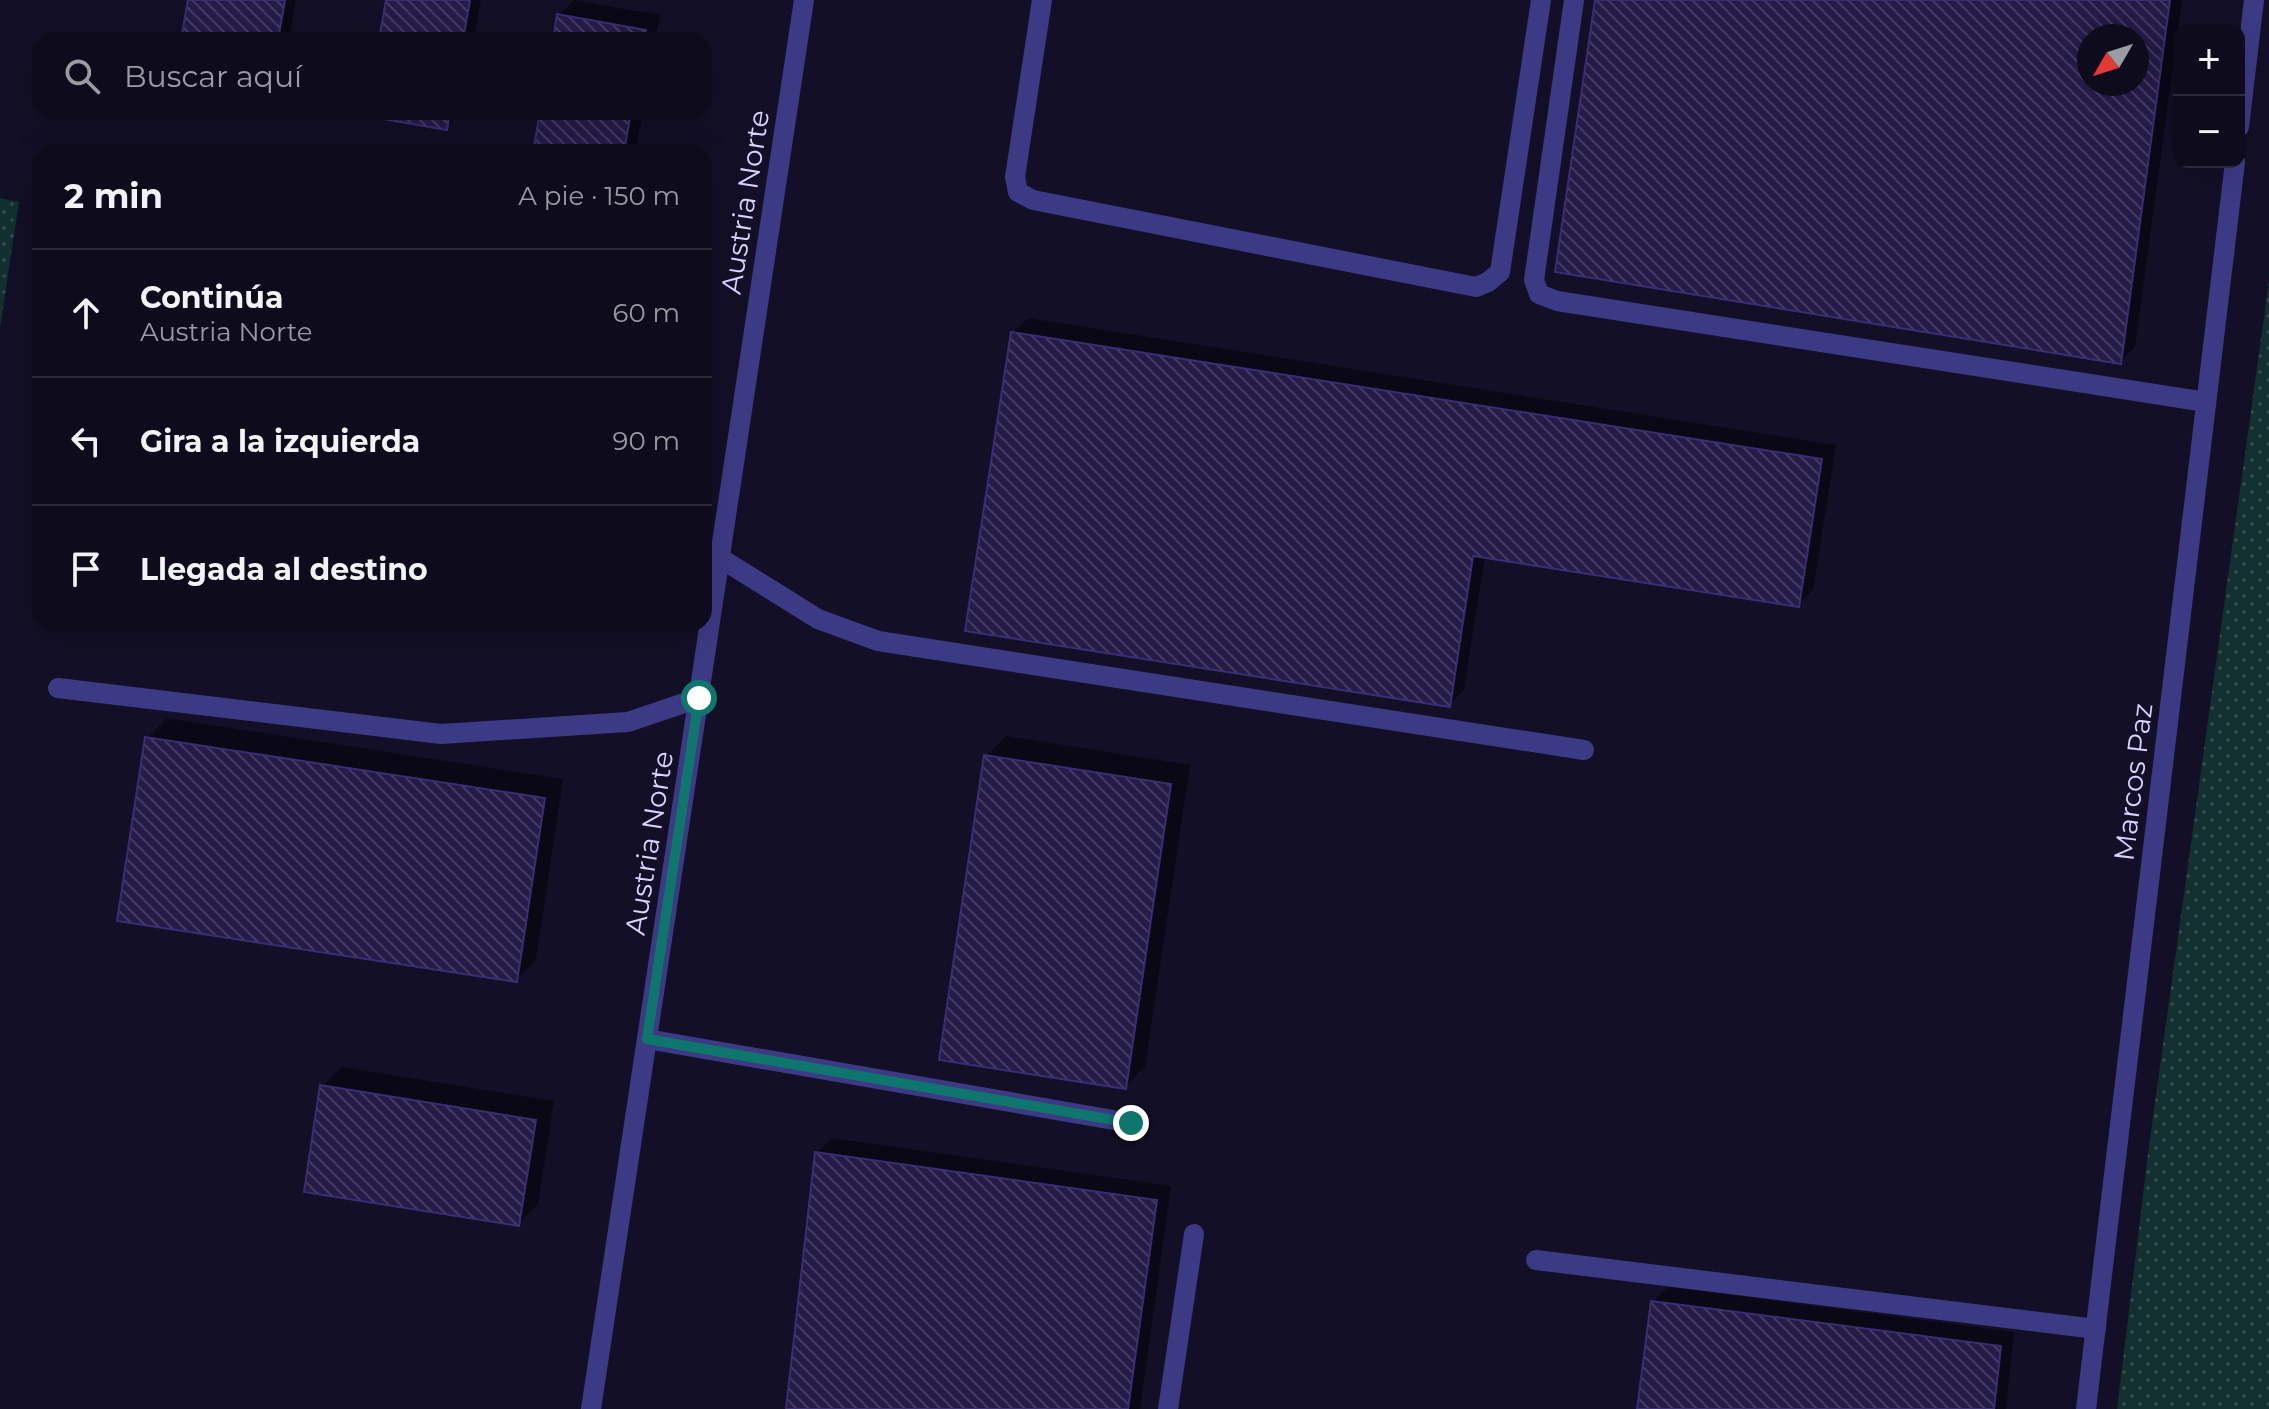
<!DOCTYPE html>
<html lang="es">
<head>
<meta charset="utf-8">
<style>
  :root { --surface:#0e0b1c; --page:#1c1929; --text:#f1f3f6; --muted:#9b9ba3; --line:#2e2b3b }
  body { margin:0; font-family:Montserrat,sans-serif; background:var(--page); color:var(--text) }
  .controls { position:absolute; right:24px; top:24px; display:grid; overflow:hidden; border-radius:16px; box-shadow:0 8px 32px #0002 }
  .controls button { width:72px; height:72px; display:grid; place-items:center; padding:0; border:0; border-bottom:2px solid var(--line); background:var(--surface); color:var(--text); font:40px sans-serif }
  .compass { position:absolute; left:2077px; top:24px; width:72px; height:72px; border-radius:50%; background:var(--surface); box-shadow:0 8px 32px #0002; rotate:231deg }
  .stop { position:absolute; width:24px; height:24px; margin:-18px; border:6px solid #0f766e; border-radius:50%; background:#fff }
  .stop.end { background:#0f766e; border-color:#fff; box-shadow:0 2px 8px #0008 }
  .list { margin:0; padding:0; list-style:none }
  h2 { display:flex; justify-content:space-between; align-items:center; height:104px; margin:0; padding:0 32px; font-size:34px }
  h2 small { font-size:26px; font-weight:400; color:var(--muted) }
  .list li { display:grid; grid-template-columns:52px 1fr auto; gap:24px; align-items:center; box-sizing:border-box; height:128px; padding:0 32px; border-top:2px solid var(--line) }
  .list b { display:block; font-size:30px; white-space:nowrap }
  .list p { margin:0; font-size:26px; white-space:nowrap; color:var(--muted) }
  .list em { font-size:26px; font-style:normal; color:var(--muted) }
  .icon { flex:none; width:44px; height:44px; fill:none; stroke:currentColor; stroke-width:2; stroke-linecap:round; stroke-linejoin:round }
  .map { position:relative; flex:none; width:2269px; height:1409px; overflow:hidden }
  .search { position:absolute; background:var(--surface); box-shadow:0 8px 32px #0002; left:32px; top:32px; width:680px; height:88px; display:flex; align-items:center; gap:20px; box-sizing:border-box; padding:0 28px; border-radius:24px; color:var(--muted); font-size:30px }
  .panel { position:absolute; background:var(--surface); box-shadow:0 8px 32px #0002; left:32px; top:144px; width:680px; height:488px; border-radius:24px }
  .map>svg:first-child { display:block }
  .grass { fill:url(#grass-dots) }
  .shadow { fill:#0007; fill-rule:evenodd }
  .building { fill:url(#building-back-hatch); stroke:#3b2d73; stroke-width:2; fill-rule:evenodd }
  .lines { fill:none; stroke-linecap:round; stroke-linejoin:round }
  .lane { stroke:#3d3a85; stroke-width:20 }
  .street { stroke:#3d3a85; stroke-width:20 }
  .route { stroke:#0f766e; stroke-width:10 }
  .labels { text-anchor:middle; stroke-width:7; stroke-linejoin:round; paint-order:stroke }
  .street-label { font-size:28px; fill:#d9d4ff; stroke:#130f26 }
</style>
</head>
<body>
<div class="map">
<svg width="2269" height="1409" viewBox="0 0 2269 1409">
  <defs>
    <pattern id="grass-dots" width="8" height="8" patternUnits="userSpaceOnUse" patternTransform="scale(2)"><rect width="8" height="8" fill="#12302f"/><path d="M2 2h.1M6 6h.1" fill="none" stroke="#344d4e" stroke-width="1.8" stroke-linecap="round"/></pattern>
    <pattern id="building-back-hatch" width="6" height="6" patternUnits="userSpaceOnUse" patternTransform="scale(2)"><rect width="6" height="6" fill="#241b47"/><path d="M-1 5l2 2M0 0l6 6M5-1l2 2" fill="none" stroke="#433b63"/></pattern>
  </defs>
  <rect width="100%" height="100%" fill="#130f26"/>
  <path class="grass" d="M 0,198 L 19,202 L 0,328 Z
    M 2269,281 L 2269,1409 L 2117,1409 L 2149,1146 Z"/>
  <path class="shadow" d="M 190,0 L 296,0 L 289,40 L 183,40 Z
    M 388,0 L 481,0 L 474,40 L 381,40 Z
    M 574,0 L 660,15 L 655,40 L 555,40 L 559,15 Z
    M 1598,0 L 2182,0 L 2135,347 L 2120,362 ZM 2089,36 L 2137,36 L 2137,84 L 2089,84 Z
    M 369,112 L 461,112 L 446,128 Z
    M 542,112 L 643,112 L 635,152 L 535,152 Z
    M 1028,318 L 1836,445 L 1813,590 L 1798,605 L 1485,556 L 1464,690 L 1449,705 L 1013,333 Z
    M 167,718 L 563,779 L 536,960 L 516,980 L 147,738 Z
    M 1006,736 L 1190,765 L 1145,1067 L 1125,1087 L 986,756 Z
    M 342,1067 L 554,1101 L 538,1204 L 518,1224 L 322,1086 Z
    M 832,1138 L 1171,1186 L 1140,1409 L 788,1409 L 817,1153 Z
    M 1668,1287 L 2014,1332 L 2006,1409 L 1639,1409 L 1653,1302 Z"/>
  <path class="building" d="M 188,0 L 285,0 L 278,40 L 181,40 Z
    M 386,0 L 470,0 L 463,40 L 379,40 Z
    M 1595,0 L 2170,0 L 2121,364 L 1555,272 ZM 2089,36 L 2137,36 L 2137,84 L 2089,84 Z
    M 557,14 L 646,30 L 644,40 L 553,40 Z
    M 367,112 L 450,112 L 447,130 L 366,116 Z
    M 540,112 L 631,112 L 624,152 L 533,152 Z
    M 1011,332 L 1822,459 L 1799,607 L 1473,556 L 1450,707 L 965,631 Z
    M 145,737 L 545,798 L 517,982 L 117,921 Z
    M 984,755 L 1171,784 L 1126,1089 L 939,1060 Z
    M 320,1085 L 536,1120 L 519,1226 L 304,1192 Z
    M 815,1152 L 1157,1200 L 1128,1409 L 786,1409 Z
    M 1651,1301 L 2001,1346 L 1994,1409 L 1637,1409 Z"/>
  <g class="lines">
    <path class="lane" d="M 1042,0 L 1015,177 L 1018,192 L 1033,200 L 1476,287 L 1488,282 L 1500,272 L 1541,0
      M 1574,0 L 1534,280 L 1539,294 L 1557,301 L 2206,402
      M 720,558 L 818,619 L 878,641 L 1584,750
      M 58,688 L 441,734 L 628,722 L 699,698
      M 647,1039 L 1131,1123
      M 1536,1260 L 2096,1329
      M 1168,1409 L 1194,1234"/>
    <path class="street" d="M 2239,127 L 2254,0
      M 591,1409 L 804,0
      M 2086,1409 L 2235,162"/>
  </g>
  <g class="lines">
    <path class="route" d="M 699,698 L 647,1039 L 1131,1123"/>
  </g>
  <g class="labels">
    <g class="street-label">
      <text transform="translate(745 202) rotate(-81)" y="10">Austria Norte</text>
      <text transform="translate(2133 782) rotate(-83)" y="10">Marcos Paz</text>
      <text transform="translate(649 843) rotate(-81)" y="10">Austria Norte</text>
    </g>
  </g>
</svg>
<div class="controls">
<button>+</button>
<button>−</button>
</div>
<svg class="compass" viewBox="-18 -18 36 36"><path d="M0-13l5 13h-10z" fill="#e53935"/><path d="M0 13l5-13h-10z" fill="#9b9ba3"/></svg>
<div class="stop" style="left:699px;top:698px"></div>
<div class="stop end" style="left:1131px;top:1123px"></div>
<div class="search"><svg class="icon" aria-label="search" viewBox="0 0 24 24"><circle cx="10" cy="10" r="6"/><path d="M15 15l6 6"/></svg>Buscar aquí</div>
<section class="panel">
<h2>2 min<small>A pie · 150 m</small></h2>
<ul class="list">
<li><svg class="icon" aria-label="ahead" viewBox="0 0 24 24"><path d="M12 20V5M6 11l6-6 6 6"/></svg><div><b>Continúa</b><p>Austria Norte</p></div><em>60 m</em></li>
<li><svg class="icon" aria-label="left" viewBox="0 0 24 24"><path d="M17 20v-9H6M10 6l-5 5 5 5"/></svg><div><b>Gira a la izquierda</b></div><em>90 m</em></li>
<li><svg class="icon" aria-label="arrive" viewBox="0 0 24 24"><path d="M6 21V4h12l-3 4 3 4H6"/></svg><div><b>Llegada al destino</b></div></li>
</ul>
</section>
</div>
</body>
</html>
